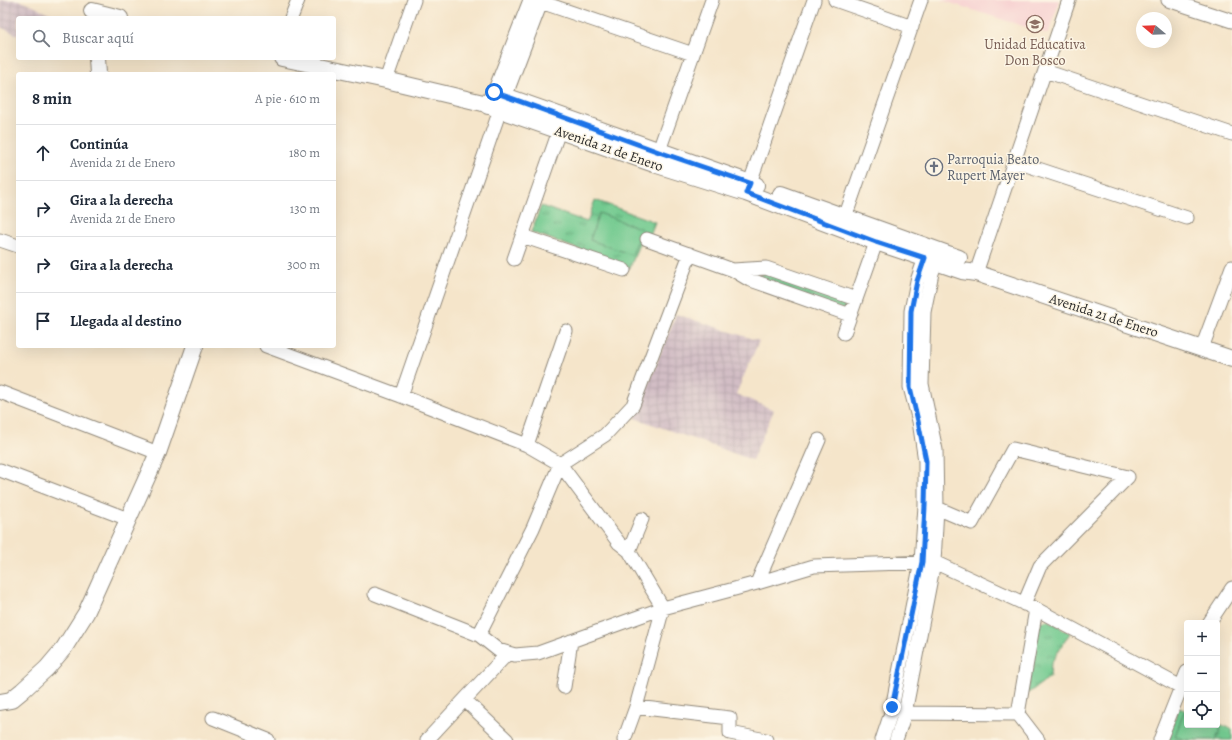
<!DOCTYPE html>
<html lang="es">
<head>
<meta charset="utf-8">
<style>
  :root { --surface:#fff; --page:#f2f2f3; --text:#1f2937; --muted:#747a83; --line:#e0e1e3 }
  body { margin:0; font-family:Alegreya,serif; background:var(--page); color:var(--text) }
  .controls { position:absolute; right:12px; bottom:12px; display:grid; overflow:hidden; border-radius:4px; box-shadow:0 4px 16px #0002 }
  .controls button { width:36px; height:36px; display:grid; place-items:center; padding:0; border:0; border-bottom:1px solid var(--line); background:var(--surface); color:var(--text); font:20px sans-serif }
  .compass { position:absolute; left:1136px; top:12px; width:36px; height:36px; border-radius:50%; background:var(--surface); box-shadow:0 4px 16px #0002; rotate:289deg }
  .stop { position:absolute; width:12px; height:12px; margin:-9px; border:3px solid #1a73e8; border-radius:50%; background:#fff }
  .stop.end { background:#1a73e8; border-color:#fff; box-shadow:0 1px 4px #0008 }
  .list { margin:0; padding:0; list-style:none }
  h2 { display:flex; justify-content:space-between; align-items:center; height:52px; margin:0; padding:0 16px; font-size:17px }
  h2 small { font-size:13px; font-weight:400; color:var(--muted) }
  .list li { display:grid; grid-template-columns:26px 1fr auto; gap:12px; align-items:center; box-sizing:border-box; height:56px; padding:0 16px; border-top:1px solid var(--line) }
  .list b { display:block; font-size:15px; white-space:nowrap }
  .list p { margin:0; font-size:13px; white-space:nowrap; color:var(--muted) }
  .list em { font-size:13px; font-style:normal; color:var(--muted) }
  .icon { flex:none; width:22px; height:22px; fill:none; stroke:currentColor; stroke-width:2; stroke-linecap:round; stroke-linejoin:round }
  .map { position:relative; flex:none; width:1232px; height:740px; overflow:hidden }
  .search { position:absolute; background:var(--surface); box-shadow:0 4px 16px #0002; left:16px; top:16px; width:320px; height:44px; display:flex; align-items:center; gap:10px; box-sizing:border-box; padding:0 14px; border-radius:4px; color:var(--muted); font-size:15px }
  .panel { position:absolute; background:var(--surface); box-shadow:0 4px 16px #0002; left:16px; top:72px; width:320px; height:276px; border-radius:4px }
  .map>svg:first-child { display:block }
  .built { fill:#f7cfd0 }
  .industrial { fill:url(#industrial-grid) }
  .grass { fill:url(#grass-tufts); stroke:#4f7a5e }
  .pitch { fill:#73ca90; stroke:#4f7a5e }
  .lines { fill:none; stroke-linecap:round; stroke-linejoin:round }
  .minor-casing { stroke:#90887a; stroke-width:15 }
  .major-casing { stroke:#90887a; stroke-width:18 }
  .minor { stroke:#fff; stroke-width:13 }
  .major { stroke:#fff; stroke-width:16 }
  .route { stroke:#1a73e8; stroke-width:5 }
  .labels { text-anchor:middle; stroke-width:3; stroke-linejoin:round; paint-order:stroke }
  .education-label { font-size:14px; fill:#785e54; stroke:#fcf5e5 }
  .street-label { font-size:14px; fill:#2b2b2b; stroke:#fcf5e5 }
  .worship-label { font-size:14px; fill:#5b616d; stroke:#fcf5e5; text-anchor:start }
</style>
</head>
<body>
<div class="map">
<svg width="1232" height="740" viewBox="0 0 1232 740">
  <defs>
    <pattern id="industrial-grid" width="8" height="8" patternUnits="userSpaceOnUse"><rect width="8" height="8" fill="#d2bdc5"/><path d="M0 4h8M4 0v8" fill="none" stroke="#b4a3a9"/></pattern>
    <pattern id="grass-tufts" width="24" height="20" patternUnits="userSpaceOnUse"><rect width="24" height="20" fill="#73ca90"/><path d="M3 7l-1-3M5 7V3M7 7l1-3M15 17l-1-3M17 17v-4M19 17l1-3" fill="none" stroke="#5fa476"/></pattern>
  </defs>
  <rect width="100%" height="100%" fill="#fcf5e5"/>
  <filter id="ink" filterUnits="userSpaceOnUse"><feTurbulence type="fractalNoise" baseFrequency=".025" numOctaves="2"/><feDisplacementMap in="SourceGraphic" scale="8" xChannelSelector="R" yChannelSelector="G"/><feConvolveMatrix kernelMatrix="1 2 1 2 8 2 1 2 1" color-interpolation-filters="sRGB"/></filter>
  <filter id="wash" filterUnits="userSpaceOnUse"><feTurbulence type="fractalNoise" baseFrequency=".012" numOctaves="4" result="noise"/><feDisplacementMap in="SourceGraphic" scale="16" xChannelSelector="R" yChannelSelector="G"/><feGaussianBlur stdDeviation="0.9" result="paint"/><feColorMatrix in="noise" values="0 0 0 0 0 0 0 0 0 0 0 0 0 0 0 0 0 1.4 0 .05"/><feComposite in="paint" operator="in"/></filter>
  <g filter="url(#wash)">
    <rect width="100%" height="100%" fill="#f5e5ca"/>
    <path class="built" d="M 941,0 L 1060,0 L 1048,34 Z"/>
    <path class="industrial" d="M 0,0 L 19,0 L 61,18 L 18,18 L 18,35 L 0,27 Z
      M 676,314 L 759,341 L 736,394 L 774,410 L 752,460 L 635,418 Z"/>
    <path class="grass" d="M 595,200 L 655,222 L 650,235 L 643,233 L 630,268 L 531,232 L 541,206 L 587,222 Z
      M 765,272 L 847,301 L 844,310 L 756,278 Z
      M 1048,620 L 1070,633 L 1051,663 L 1050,677 L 1027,694 L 1040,622 Z
      M 1179,708 L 1187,711 L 1187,725 L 1217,725 L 1217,723 L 1232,729 L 1232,740 L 1166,740 Z"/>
    <path class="pitch" d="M 599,213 L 642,229 L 632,255 L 590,240 Z
      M 1184,712 L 1187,713 L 1187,725 L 1217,725 L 1221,726 L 1216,740 L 1185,740 L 1175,736 Z"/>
  </g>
  <g filter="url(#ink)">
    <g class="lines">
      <defs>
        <path id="minor" d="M 535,0 L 693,54
          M 835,0 L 912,27
          M 1168,0 L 1232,21
          M 291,18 L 298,0
          M 1045,71 L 1232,134
          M 386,80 L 414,0
          M 494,92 L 530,0
          M 505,97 L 542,0
          M 656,159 L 712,0
          M 1014,161 L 1187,218
          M 747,191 L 814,0
          M 842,226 L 921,0
          M 522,236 L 624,270
          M 647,239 L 733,270 L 748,279 L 850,315
          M 0,240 L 18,246
          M 514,259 L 559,131
          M 733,270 L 766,268 L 856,299
          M 976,273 L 1069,0
          M 844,333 L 879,234
          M 266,346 L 401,396 L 527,445 L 560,464 L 619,543 L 629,551 L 663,608 L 636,707 L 624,740
          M 1202,348 L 1232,267
          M 0,392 L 158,453
          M 401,396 L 500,110
          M 527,445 L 566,331
          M 0,470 L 128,519
          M 931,507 L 937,508 L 972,523 L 1013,449 L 1128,477
          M 629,551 L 642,519
          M 757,583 L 819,440
          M 375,594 L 479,635 L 498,650 L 515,655 L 538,653 L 663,608 L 757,583 L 814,566 L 934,562 L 1036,609 L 1181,687
          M 1024,604 L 1040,566 L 1128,477
          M 1209,623 L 1232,588
          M 479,635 L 533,528 L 560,464 L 605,435 L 633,405 L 690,254
          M 564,687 L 571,641
          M 465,700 L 507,740
          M 636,707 L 730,718 L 730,733 L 766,740
          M 897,709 L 905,713 L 1018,714 L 1038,740
          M 1018,714 L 1036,609
          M 213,718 L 268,740
          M 427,740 L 508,653
          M 882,740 L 891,713 L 921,562 L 925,506 L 925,461 L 919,421 L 910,387 L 911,311 L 917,281 L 928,249
          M 896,740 L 905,713 L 934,562 L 937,508 L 936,450 L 922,384 L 924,312 L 932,273 L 939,254
          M 1160,740 L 1187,672"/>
        <path id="major" d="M 92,11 L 120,18
          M 97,58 L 98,74
          M 282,58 L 386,80 L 483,103 L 500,110 L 654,164 L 746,193 L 876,242 L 962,271 L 976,273 L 1232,359
          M 488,106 L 494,92 L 756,185
          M 781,194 L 959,258
          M 0,702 L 11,700 L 22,691 L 47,668 L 64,648 L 86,613 L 158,453 L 195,346"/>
      </defs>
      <use href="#minor" class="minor-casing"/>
      <use href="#major" class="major-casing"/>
      <use href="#minor" class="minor"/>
      <use href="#major" class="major"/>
    </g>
  </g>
  <g class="lines" filter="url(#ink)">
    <path class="route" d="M 494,92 L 659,152 L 750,183 L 746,193 L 876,242 L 925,258 L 917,281 L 911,311 L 910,387 L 918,421 L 926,461 L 925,506 L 922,562 L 892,707"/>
  </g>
  <defs>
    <symbol id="school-ring" viewBox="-11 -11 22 22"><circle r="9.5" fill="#fcf5e5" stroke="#8d6e63" stroke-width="1.5"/><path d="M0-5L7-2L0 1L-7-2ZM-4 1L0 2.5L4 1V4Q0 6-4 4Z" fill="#8d6e63"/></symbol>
    <symbol id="church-ring" viewBox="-11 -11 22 22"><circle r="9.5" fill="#fcf5e5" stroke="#6b7280" stroke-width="1.5"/><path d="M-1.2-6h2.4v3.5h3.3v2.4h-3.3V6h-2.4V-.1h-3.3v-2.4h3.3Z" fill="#6b7280"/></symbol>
  </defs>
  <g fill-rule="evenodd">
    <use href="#school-ring" x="1025" y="14" width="20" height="20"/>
    <use href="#church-ring" x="924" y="157" width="20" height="20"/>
  </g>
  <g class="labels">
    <g class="education-label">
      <text x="1035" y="49">Unidad Educativa<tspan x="1035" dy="16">Don Bosco</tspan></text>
    </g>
    <g class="street-label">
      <text transform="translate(609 148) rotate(19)" y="5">Avenida 21 de Enero</text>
      <text transform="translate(1104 315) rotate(18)" y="5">Avenida 21 de Enero</text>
    </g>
    <g class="worship-label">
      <text x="947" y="164">Parroquia Beato<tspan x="947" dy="16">Rupert Mayer</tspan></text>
    </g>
  </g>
</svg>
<div class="controls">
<button>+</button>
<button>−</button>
<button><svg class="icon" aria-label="locate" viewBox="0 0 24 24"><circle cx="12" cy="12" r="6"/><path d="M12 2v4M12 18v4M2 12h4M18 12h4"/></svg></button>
</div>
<svg class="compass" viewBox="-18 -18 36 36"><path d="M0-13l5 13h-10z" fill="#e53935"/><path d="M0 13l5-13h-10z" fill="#747a83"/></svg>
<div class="stop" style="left:494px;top:92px"></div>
<div class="stop end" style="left:892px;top:707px"></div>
<div class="search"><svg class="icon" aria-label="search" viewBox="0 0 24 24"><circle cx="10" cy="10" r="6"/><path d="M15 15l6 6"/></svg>Buscar aquí</div>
<section class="panel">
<h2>8 min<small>A pie · 610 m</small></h2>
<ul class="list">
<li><svg class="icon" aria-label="ahead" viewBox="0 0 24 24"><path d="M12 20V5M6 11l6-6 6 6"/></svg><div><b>Continúa</b><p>Avenida 21 de Enero</p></div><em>180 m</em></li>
<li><svg class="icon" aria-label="right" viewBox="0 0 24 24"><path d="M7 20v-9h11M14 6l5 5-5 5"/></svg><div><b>Gira a la derecha</b><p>Avenida 21 de Enero</p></div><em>130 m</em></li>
<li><svg class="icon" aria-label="right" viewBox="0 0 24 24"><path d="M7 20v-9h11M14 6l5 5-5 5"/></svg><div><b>Gira a la derecha</b></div><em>300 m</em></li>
<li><svg class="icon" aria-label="arrive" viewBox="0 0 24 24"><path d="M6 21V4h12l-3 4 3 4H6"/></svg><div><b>Llegada al destino</b></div></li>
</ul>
</section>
</div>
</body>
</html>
